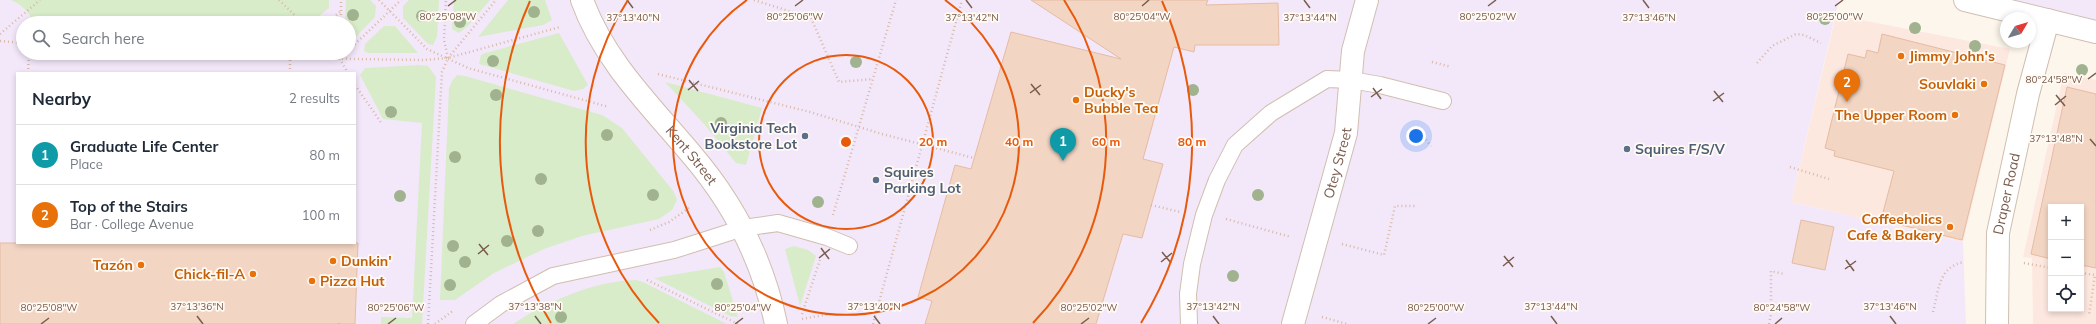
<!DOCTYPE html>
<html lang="en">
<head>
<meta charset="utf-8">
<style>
  :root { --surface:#fff; --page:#f2f2f3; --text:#1f2937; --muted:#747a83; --line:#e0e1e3; --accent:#7c3aed }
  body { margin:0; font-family:Mulish,sans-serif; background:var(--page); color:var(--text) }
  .controls { position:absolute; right:12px; bottom:12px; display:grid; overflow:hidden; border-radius:0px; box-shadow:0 2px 6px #0003 }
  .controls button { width:36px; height:36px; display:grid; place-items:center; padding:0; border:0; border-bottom:1px solid var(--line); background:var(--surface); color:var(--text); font:20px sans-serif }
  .compass { position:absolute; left:2000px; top:12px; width:36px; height:36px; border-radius:50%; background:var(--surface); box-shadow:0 2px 6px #0003; rotate:52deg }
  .you { position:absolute; left:1416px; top:136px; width:14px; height:14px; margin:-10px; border:3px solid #fff; border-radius:50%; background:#1a73e8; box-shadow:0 0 0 6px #1a73e833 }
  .badge { display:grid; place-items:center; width:26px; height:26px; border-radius:50%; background:var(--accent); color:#fff; font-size:13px; font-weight:700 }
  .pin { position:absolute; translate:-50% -33px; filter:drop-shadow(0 1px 2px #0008) }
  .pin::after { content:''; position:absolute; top:21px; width:14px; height:12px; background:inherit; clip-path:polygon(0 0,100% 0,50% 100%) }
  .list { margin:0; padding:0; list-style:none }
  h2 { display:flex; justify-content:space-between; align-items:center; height:52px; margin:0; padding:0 16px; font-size:17px }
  h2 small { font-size:13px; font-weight:400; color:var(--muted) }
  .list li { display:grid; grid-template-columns:26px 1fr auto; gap:12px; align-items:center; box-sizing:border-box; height:60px; padding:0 16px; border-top:1px solid var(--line) }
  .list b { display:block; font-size:15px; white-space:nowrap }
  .list p { margin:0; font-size:13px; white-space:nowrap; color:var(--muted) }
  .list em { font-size:13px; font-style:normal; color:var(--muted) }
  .icon { flex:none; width:22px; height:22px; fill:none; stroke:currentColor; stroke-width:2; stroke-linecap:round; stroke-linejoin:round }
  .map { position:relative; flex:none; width:2096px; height:324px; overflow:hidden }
  .search { position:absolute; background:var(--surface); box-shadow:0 2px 6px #0003; left:16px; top:16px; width:340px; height:44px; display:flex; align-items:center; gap:10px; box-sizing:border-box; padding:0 14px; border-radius:22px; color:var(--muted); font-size:15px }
  .panel { position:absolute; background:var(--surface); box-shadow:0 2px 6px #0003; left:16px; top:72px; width:340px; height:172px; border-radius:0px }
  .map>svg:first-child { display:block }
  .commercial { fill:#fde8e0; fill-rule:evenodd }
  .education { fill:#f3e8fa; fill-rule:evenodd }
  .green { fill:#d8ecc9 }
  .building { fill:#f3d5c3; stroke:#e6bba3 }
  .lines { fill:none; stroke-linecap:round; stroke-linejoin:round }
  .service-casing { stroke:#d1beb0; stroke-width:18 }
  .pedestrian-casing { stroke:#d1beb0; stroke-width:24 }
  .minor-casing { stroke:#d1beb0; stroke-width:24 }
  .tertiary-casing { stroke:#d1beb0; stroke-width:24 }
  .path { stroke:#d9b8a5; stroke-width:2.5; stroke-dasharray:1 3; stroke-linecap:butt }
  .service { stroke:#fff; stroke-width:16 }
  .pedestrian { stroke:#fff; stroke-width:22 }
  .minor { stroke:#fff; stroke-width:22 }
  .tertiary { stroke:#fff; stroke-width:22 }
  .tree { fill:#a0b28e }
  .ticks { fill:none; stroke:#7a5c4d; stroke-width:1.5 }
  .ring { fill:none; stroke:#e8590c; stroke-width:2 }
  .food-dot { fill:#e8710a; stroke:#fffaf3; stroke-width:1.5 }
  .service-dot { fill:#5c6f8a; stroke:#fffaf3; stroke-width:1.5 }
  .labels { text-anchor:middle; stroke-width:3.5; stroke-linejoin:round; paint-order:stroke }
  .food-label { font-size:14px; font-weight:bold; fill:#c56008; stroke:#fffaf3; text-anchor:end }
  .service-label { font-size:14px; font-weight:bold; fill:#4e5e75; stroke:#fffaf3; text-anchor:start }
  .street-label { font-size:14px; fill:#7a5c4d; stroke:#fffaf3 }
  .ticks-label { font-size:10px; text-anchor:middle; fill:#7a5c4d; stroke:#fffaf3; stroke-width:3.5; stroke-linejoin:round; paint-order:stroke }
  .centre { fill:#e8590c; stroke:#fffaf3; stroke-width:2 }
  .ring-label { font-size:12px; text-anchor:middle; font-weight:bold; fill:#e8590c; stroke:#fffaf3; stroke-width:3.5; stroke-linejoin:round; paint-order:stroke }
</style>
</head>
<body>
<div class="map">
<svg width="2096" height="324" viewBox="0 0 2096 324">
  <rect width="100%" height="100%" fill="#fdf6ec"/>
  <path class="commercial" d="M 1836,15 L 2010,49 L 1963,242 L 1791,202 Z
    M 2064,73 L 2096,80 L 2096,324 L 2033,324 L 2032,258 L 2023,257 ZM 2051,207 L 2081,207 L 2081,309 L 2051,309 Z"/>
  <path class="education" d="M 0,0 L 1839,0 L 1791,202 L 1963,242 L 1966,324 L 0,324 ZM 23,23 L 349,23 L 349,53 L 23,53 ZM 17,73 L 355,73 L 355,243 L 17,243 Z
    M 1968,0 L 2096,0 L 2096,30 Z"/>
  <path class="green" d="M 11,0 L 329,0 L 329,8 L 311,23 L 33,23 C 30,12 21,4 11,0 Z
    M 346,0 L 370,0 L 376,6 L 375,17 L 351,42 L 349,42 L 349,23 L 345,23 Z
    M 409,0 L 439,0 L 437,37 L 433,45 L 428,44 L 403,18 L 403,6 Z
    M 454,0 L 490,0 L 468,26 L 459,33 L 452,29 Z
    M 508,0 L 545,0 L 552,20 L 543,25 L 478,37 Z
    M 384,26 L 395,26 L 418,53 L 368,53 L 364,51 L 365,44 Z
    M 559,33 L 588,85 L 583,89 L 574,91 L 479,64 L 481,55 L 485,53 Z
    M 419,65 L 428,66 L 436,77 L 422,324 L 381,324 L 381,317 L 412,318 L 422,123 L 383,119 L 360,75 L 365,68 Z
    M 457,75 L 465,76 L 602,115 L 622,128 L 674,192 L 677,200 L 672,210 L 659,219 L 582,236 L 544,249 L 494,273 L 455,300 L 440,300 L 449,88 L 452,81 Z
    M 665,82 L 762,108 L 746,165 L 736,163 L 704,124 Z
    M 794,246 L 808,250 L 816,256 L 800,306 L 785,249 Z
    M 720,267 L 724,272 L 738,317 L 730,316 L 654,278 Z
    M 636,280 L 643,282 L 727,324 L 513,324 C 548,301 594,281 636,280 Z"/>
  <path class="building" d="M 1031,0 L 1208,0 L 1206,5 L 1278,3 L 1279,45 L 1195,45 L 1194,52 L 1174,47 L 1143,159 L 1163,164 L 1142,238 L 1123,234 L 1096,324 L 925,324 L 932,301 L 918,297 L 955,165 L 971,169 L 1011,32 L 1121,59 Z
    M 1882,34 L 2005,65 L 1962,240 L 1881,220 L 1894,171 L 1834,156 L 1835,151 L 1825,148 L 1848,54 L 1865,58 L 1867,50 L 1878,53 Z
    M 2067,87 L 2096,94 L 2096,268 L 2081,265 L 2081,207 L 2051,207 L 2051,259 L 2031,254 Z
    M 1801,220 L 1834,227 L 1825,270 L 1792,263 Z
    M 0,243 L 358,243 L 355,324 L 0,324 Z"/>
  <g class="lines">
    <defs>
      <path id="service" d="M 474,324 L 501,304 L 553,276 L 674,250 L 743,228 L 778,223 L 827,237 L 849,246
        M 1189,324 L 1188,294 L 1192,264 L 1204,215 L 1217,180 L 1235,145 L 1271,113 L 1327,79 L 1351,80 L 1380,85 L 1443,101"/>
      <g id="pedestrian">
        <path id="s1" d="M 1997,324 L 1998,233 L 2028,94 L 2048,20"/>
      </g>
      <g id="minor">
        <path d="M 1965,0 L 2096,32"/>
        <path id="s2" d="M 1293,324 L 1346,133 L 1353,51 L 1367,0"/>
      </g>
      <g id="tertiary">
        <path id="s3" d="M 582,0 C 604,61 651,106 692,155 C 733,203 763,261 776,324"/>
      </g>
    </defs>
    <use href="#service" class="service-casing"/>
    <use href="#pedestrian" class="pedestrian-casing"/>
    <use href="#minor" class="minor-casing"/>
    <use href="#tertiary" class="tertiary-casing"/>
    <path class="path" d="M 279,0 L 303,23
      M 379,0 L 427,49 L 468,68 L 609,107
      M 754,0 L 811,18 L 839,82 L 873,79
      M 327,23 L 341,11
      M 341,23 L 341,0
      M 0,34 L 40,0
      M 0,41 L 23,43
      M 349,50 L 401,0
      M 202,53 L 351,59 L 424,60 L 448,58 L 560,27
      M 334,53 L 340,59 L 348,73
      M 340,58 L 346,53
      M 448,58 L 496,0
      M 1432,62 L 1451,67
      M 1757,63 L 1772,46 L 1796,34 L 1804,35 L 1821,43
      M 28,73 L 29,53
      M 290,73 L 290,57 L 294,53
      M 658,74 L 810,112 L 882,134 L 974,158
      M 355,85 L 382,124
      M 1416,127 L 1431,146
      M 1790,167 L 1829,179
      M 1151,205 L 1180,212
      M 833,215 L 896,0
      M 1226,219 L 1291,237
      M 650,230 L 669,222 L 689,208
      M 1342,244 L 1384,255 L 1395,206 L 1416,206
      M 2024,263 L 2051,268
      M 2081,273 L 2095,275 L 2089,315
      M 647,280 L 738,324
      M 1933,312 C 1939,290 1938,267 1964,262
      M 802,314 L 820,260
      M 1322,317 L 1347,324
      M 802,319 L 829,314
      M 339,324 L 339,323
      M 428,324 L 442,72 L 448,58 L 444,40 L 446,0
      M 435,324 L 454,310
      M 873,324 L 962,0
      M 1769,324 L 1771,314 L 1771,271 L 1784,274"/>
    <use href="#service" class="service"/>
    <use href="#pedestrian" class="pedestrian"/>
    <use href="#minor" class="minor"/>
    <use href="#tertiary" class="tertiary"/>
  </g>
  <g class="tree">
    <circle cx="534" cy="12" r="6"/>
    <circle cx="353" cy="15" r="6"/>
    <circle cx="422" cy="16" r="6"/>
    <circle cx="1825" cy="19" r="6"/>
    <circle cx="460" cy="22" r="6"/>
    <circle cx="1915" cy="28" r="6"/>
    <circle cx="1975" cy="46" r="6"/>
    <circle cx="493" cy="61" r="6"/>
    <circle cx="856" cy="62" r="6"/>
    <circle cx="2082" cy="70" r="6"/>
    <circle cx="1193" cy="90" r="6"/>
    <circle cx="496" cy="95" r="6"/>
    <circle cx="391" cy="112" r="6"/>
    <circle cx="721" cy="123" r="6"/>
    <circle cx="607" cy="135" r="6"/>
    <circle cx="455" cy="157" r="6"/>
    <circle cx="541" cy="179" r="6"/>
    <circle cx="653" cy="195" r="6"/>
    <circle cx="1258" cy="195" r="6"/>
    <circle cx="400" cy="196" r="6"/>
    <circle cx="818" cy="202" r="6"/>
    <circle cx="538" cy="231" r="6"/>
    <circle cx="507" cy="241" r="6"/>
    <circle cx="453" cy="246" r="6"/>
    <circle cx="465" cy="262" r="6"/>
    <circle cx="1233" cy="276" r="6"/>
    <circle cx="717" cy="284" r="6"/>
    <circle cx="450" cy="285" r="6"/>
    <circle cx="561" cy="317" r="6"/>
  </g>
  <path class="ticks" d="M 627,0 L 633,8M 966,0 L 972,8M 1304,0 L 1310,8M 1643,0 L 1649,8M 448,6 L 456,0M 795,6 L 803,0M 1142,6 L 1149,0M 1488,6 L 1496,0M 1835,6 L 1843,0M 2088,79 L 2096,73M 689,80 L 698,91M 1031,84 L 1040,95M 1373,88 L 1381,99M 688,90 L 699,81M 1714,91 L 1723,102M 1030,93 L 1041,85M 2056,95 L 2065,106M 1371,97 L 1382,89M 1713,101 L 1724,93M 2055,105 L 2066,96M 2090,139 L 2096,146M 479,244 L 488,255M 821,248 L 829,259M 1162,252 L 1171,263M 478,254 L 489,245M 1504,256 L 1513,267M 819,258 L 830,249M 1846,260 L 1854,271M 1161,262 L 1172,253M 1503,266 L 1514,257M 1845,269 L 1856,261M 197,316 L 203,324M 535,316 L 541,324M 874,316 L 880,324M 1213,316 L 1219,324M 1551,316 L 1557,324M 1890,316 L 1896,324M 41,324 L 49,318M 388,324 L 396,318M 735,324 L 743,318M 1081,324 L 1089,318M 1428,324 L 1436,318M 1775,324 L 1782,318"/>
  <g class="ring">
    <circle cx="846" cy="142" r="87"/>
    <path d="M945 0A173 173 0 1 1 747 0"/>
    <path d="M659 323A260 260 0 0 1 628 0M1064 0A260 260 0 0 1 1033 323"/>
    <path d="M551 323A346 346 0 0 1 530 1M1162 1A346 346 0 0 1 1141 323"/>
  </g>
  <g class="food-dot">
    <circle cx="1901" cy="56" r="4"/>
    <circle cx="1984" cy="84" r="4"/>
    <circle cx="1076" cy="100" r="4"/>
    <circle cx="1955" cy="115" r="4"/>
    <circle cx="1950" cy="227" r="4"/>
    <circle cx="333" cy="261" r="4"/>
    <circle cx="141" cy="265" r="4"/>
    <circle cx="253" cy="274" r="4"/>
    <circle cx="312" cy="281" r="4"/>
  </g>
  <g class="service-dot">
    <circle cx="805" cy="136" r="4"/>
    <circle cx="1627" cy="149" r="4"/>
    <circle cx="876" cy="180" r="4"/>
  </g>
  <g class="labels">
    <g class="food-label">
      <text x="1909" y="61" text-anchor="start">Jimmy John's</text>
      <text x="1976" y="89">Souvlaki</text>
      <text x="1084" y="97" text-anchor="start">Ducky's<tspan x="1084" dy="16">Bubble Tea</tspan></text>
      <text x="1947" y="120">The Upper Room</text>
      <text x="1942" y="224">Coffeeholics<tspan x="1942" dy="16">Cafe &amp; Bakery</tspan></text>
      <text x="341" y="266" text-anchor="start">Dunkin'</text>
      <text x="133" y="270">Tazón</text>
      <text x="245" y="279">Chick-fil-A</text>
      <text x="320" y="286" text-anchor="start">Pizza Hut</text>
    </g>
    <g class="service-label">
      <text x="797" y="133" text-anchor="end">Virginia Tech<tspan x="797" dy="16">Bookstore Lot</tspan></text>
      <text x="1635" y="154">Squires F/S/V</text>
      <text x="884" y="177">Squires<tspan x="884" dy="16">Parking Lot</tspan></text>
    </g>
    <g class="street-label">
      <text dy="5" stroke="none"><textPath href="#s3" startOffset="191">Kent Street</textPath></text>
      <text dy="5" stroke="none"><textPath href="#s2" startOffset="167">Otey Street</textPath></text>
      <text dy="5" stroke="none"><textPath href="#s1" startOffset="131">Draper Road</textPath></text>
    </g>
  </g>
  <g class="ticks-label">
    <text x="448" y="20">80°25'08"W</text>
    <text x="795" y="20">80°25'06"W</text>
    <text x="1142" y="20">80°25'04"W</text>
    <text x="1488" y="20">80°25'02"W</text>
    <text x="1835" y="20">80°25'00"W</text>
    <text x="633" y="21">37°13'40"N</text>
    <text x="972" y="21">37°13'42"N</text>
    <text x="1310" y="21">37°13'44"N</text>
    <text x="1649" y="21">37°13'46"N</text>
    <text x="2054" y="83">80°24'58"W</text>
    <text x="2056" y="142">37°13'48"N</text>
    <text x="197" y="310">37°13'36"N</text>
    <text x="535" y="310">37°13'38"N</text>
    <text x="874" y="310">37°13'40"N</text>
    <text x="1213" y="310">37°13'42"N</text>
    <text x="1551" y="310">37°13'44"N</text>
    <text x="1890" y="310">37°13'46"N</text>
    <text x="49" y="311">80°25'08"W</text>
    <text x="396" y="311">80°25'06"W</text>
    <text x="743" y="311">80°25'04"W</text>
    <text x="1089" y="311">80°25'02"W</text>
    <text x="1436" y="311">80°25'00"W</text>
    <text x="1782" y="311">80°24'58"W</text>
  </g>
  <circle cx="846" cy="142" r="6" class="centre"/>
  <g class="ring-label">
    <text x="933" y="146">20 m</text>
    <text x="1019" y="146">40 m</text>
    <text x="1106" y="146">60 m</text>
    <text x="1192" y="146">80 m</text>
  </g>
</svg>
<div class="controls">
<button>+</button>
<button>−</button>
<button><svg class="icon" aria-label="locate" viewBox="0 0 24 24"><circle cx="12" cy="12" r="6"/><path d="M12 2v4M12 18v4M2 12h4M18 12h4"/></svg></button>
</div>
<svg class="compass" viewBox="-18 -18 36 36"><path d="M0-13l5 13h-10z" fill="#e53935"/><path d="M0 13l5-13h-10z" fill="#747a83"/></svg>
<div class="you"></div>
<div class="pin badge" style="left:1063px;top:161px;background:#0f9aa8">1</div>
<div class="pin badge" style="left:1847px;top:102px;background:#e8710a">2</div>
<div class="search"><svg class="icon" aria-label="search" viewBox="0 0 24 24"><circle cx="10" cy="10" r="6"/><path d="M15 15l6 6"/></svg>Search here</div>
<section class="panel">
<h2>Nearby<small>2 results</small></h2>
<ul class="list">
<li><span class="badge" style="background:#0f9aa8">1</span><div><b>Graduate Life Center</b><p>Place</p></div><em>80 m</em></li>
<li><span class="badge" style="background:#e8710a">2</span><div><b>Top of the Stairs</b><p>Bar · College Avenue</p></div><em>100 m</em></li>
</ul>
</section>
</div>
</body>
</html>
